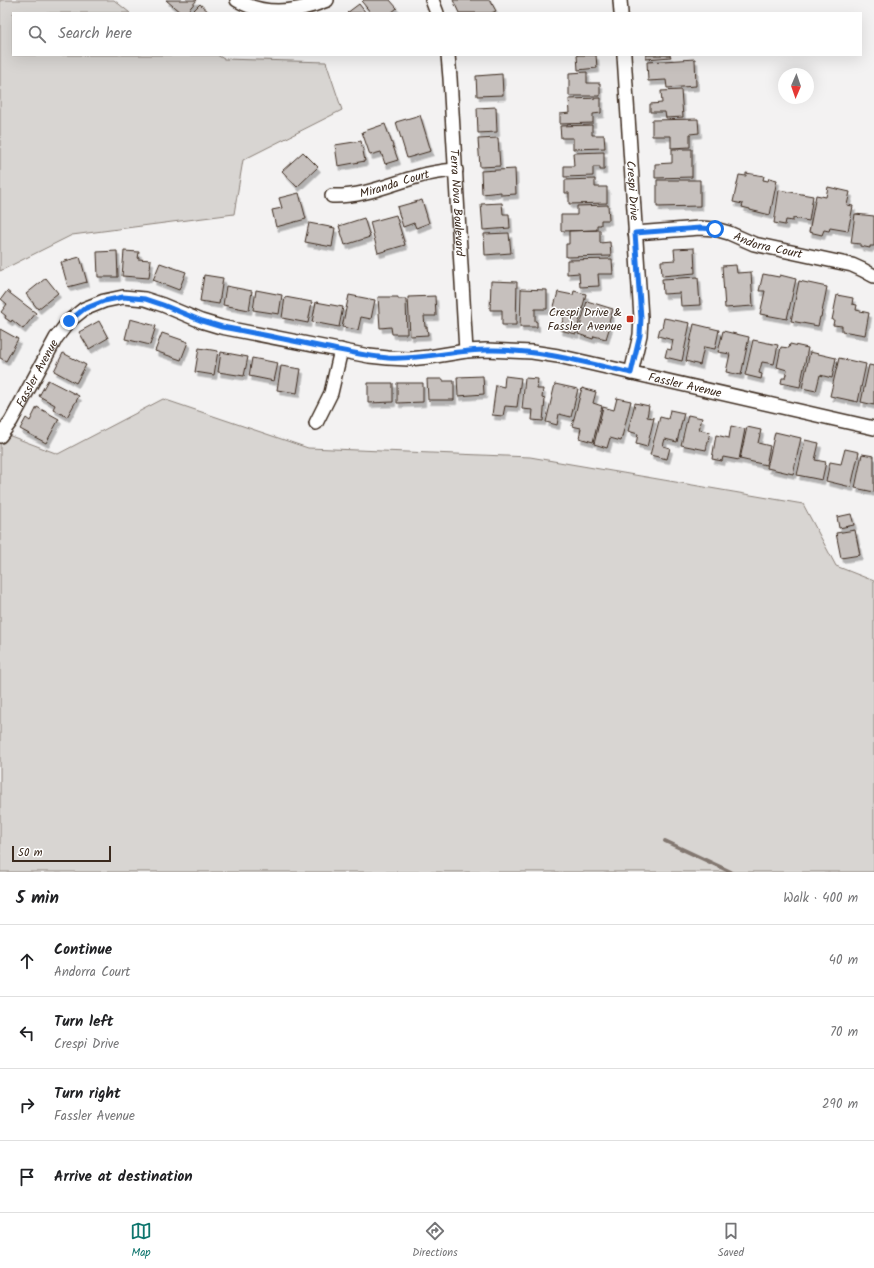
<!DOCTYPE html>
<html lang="en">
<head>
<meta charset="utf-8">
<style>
  :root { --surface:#fff; --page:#f6f6f6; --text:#202124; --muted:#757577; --line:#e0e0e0; --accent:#0f766e }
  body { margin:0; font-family:Kalam,sans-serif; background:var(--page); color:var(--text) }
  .compass { position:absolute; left:778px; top:68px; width:36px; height:36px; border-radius:50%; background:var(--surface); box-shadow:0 4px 16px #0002; rotate:182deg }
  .scale { position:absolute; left:12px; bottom:10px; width:99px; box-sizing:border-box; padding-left:4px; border:2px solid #3b2a1e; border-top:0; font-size:11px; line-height:14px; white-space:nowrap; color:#3b2a1e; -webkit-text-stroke:3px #fff; paint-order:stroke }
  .stop { position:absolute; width:12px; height:12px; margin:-9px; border:3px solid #1a73e8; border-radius:50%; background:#fff }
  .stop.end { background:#1a73e8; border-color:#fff; box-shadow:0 1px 4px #0008 }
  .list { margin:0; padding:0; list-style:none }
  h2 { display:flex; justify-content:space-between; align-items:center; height:52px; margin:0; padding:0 16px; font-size:17px }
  h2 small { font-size:13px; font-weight:400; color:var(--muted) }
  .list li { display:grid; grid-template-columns:26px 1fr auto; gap:12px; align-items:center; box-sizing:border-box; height:72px; padding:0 16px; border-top:1px solid var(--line) }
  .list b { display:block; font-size:15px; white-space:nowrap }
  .list p { margin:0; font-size:13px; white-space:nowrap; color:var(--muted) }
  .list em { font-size:13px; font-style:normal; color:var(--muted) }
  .icon { flex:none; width:22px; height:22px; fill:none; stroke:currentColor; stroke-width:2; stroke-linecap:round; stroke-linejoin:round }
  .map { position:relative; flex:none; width:874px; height:872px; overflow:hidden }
  .search { position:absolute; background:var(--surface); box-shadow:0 4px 16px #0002; left:12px; right:12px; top:12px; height:44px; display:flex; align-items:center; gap:10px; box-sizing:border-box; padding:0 14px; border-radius:0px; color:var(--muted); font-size:15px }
  .sheet { height:340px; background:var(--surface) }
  nav { display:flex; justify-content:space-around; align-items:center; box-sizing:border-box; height:56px; border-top:1px solid var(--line); background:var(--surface); font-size:11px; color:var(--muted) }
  nav a { display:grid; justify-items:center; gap:2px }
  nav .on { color:var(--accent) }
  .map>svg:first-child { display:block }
  .green { fill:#d8d5d2; stroke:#8a8078 }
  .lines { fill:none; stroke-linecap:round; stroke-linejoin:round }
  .stream { stroke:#827770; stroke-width:4 }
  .building { fill:#c6c0bd; stroke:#3b2a1e; filter:url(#shadow) }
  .minor-casing { stroke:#3b2a1e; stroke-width:16 }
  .minor { stroke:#fff; stroke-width:13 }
  .route { stroke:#1a73e8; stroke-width:5 }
  .poi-dot { fill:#c8321e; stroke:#fff; stroke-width:1.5 }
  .labels { text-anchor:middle; stroke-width:3; stroke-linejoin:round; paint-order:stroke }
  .street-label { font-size:12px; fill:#3b2a1e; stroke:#fff }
  .poi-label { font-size:12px; fill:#3b2a1e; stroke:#fff; text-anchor:end }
</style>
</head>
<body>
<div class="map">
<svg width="874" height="872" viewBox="0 0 874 872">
  <defs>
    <filter id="shadow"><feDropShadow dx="2.5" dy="4.5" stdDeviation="0" flood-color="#0004"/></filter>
  </defs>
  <rect width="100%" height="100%" fill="#f3f2f2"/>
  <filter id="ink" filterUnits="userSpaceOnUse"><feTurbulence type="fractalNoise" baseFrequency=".025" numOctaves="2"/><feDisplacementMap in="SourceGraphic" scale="8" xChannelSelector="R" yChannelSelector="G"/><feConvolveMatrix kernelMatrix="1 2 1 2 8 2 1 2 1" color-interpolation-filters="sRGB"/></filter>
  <g filter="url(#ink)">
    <path class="green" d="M 0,0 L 114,0 L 130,13 L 13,13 L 13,55 L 217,55 L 224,59 L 326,62 L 342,110 L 243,160 L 234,214 L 72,235 L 0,271 Z
      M 163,399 L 308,448 L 530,457 L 803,504 L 836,566 L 874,581 L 874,872 L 0,872 L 0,432 L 58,454 Z"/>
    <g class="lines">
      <path class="stream" d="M 665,841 L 731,872"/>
    </g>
    <path class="building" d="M 166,0 L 197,0 L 186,13 L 181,13 Z
      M 364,0 L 390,0 L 397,8 L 391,13 L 371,13 L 362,2 Z
      M 453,0 L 490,0 L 496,11 L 491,13 L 459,13 Z
      M 200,4 L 210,13 L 191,13 Z
      M 359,4 L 366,13 L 347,13 Z
      M 577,55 L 596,55 L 597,68 L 578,70 Z
      M 646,55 L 670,55 L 671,57 L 646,59 Z
      M 695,59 L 696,86 L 667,88 L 666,80 L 648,81 L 647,62 Z
      M 587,72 L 587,83 L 600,83 L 600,96 L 569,96 L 569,73 Z
      M 502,74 L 503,95 L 477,96 L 476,76 Z
      M 681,90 L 683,117 L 666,118 L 665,112 L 650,112 L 650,104 L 662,103 L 661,91 Z
      M 601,98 L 601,113 L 593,114 L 593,123 L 560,124 L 560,114 L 570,113 L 569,99 Z
      M 496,107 L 497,132 L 478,133 L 477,108 Z
      M 420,115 L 431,151 L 407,158 L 396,122 Z
      M 698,119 L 699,133 L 690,134 L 690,147 L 671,148 L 671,136 L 652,136 L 652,120 Z
      M 385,124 L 398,160 L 385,164 L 381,152 L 370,155 L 362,132 Z
      M 592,125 L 592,135 L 604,135 L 605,148 L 573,149 L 573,138 L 561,138 L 560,126 Z
      M 498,138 L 500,166 L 480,167 L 478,139 Z
      M 361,141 L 365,161 L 338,166 L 335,145 Z
      M 672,149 L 692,149 L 692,177 L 655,178 L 655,164 L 672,163 Z
      M 303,152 L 318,167 L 297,187 L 282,171 Z
      M 604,152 L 604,170 L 600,170 L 600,167 L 593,167 L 593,176 L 564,177 L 564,166 L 574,166 L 573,153 Z
      M 515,169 L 516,194 L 501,195 L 501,192 L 482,194 L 481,171 Z
      M 746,173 L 764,176 L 763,180 L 768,181 L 769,178 L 777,180 L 770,215 L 750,210 L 750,209 L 742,207 L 743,204 L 733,202 L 739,175 L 746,176 Z
      M 595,179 L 595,187 L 607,187 L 607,203 L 569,204 L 569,193 L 565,193 L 565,180 Z
      M 657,180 L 700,180 L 700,206 L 657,207 Z
      M 828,187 L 850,192 L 847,205 L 853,206 L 848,231 L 830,228 L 829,231 L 824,230 L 822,235 L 809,232 L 816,195 L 826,197 Z
      M 779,190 L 813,196 L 809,221 L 793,218 L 793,221 L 786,220 L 785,225 L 774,223 Z
      M 299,193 L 306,219 L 276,227 L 272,210 L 282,208 L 279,198 Z
      M 422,200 L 429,223 L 416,228 L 414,223 L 403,227 L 397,207 Z
      M 502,203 L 503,214 L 509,214 L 510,228 L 483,230 L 481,204 Z
      M 608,205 L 609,220 L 601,220 L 601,225 L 597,225 L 597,230 L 561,231 L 561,215 L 577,215 L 577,206 Z
      M 855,214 L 874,216 L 874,246 L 870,246 L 870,248 L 860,246 L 860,244 L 851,243 Z
      M 396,215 L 405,245 L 378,253 L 370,222 Z
      M 364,218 L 370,237 L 345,245 L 339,226 Z
      M 309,223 L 335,228 L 332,247 L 305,242 Z
      M 600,230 L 600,243 L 610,242 L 611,256 L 566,257 L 566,244 L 569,244 L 569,231 Z
      M 509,233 L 511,253 L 485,255 L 484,234 Z
      M 694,248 L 695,273 L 662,276 L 661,261 L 675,260 L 674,249 Z
      M 117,251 L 118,277 L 98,277 L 97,252 Z
      M 124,251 L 139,252 L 138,259 L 151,260 L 149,278 L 122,276 Z
      M 80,257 L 87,282 L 68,287 L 61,262 Z
      M 612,259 L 613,274 L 598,274 L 599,286 L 580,287 L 579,273 L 567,274 L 567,260 Z
      M 160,263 L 186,272 L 179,290 L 153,280 Z
      M 736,265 L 737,273 L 751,272 L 753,306 L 725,308 L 722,266 Z
      M 763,274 L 779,277 L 780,275 L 796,279 L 787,319 L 760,314 L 765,291 L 759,291 Z
      M 204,275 L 223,278 L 219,304 L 200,301 Z
      M 698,277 L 700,305 L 681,306 L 680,293 L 663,294 L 662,279 Z
      M 46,278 L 58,293 L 38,309 L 26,294 Z
      M 491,281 L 517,282 L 516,325 L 502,325 L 502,310 L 490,310 Z
      M 799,281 L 827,287 L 821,317 L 820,317 L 818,326 L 791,321 Z
      M 226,286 L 252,291 L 249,310 L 223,305 Z
      M 521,289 L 547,290 L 547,309 L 535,309 L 535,321 L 537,322 L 537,327 L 520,327 Z
      M 256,290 L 282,295 L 279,314 L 253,310 Z
      M 7,291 L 36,313 L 23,329 L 12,320 L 11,322 L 5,318 L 6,316 L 1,312 L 7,304 L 1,299 Z
      M 574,291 L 586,294 L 576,334 L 560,330 L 565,313 L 553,310 L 558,292 L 573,295 Z
      M 349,295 L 375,300 L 371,319 L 361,317 L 358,330 L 342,327 Z
      M 837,295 L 853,298 L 852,304 L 857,305 L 856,310 L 869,313 L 865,335 L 842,331 L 842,326 L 833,325 L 834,320 L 832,320 Z
      M 435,296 L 436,316 L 424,316 L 425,327 L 427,327 L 428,335 L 410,336 L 408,297 Z
      M 285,297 L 312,302 L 308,323 L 282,318 Z
      M 378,297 L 398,297 L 398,299 L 406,299 L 407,334 L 392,334 L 391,327 L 380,328 Z
      M 587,301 L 613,309 L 608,325 L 610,326 L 606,339 L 594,336 L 593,339 L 578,334 Z
      M 316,302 L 343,307 L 339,327 L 312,322 Z
      M 664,318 L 690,323 L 682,361 L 665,357 L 667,349 L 671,350 L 673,340 L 658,336 L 660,328 L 662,328 Z
      M 130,319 L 156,326 L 150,345 L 125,339 Z
      M 99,321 L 108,338 L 89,349 L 79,332 Z
      M 694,324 L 719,330 L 715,349 L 704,347 L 700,365 L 686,361 Z
      M 0,329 L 18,339 L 6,361 L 0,358 Z
      M 723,331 L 749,337 L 741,375 L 726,372 L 730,354 L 718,352 Z
      M 162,333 L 188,342 L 181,360 L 155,351 Z
      M 753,340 L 778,345 L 774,364 L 762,362 L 759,373 L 762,374 L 761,379 L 745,375 Z
      M 790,344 L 808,348 L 800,387 L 781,383 L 782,378 L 785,378 L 787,370 L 777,367 L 781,347 L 789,348 Z
      M 199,348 L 218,351 L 214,375 L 195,372 Z
      M 221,352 L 248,357 L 244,376 L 218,372 Z
      M 810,352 L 836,358 L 832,378 L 820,375 L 816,391 L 802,388 Z
      M 63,353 L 86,365 L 76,383 L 54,371 Z
      M 252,358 L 278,363 L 274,381 L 249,376 Z
      M 839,358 L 866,364 L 858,402 L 830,396 Z
      M 869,365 L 874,366 L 874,405 L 861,402 Z
      M 281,366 L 301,369 L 297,393 L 277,390 Z
      M 483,376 L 484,394 L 458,396 L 457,377 Z
      M 505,376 L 521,378 L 517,407 L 505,406 L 503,416 L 492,415 L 496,385 L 504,387 Z
      M 525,378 L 538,379 L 537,389 L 543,389 L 542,398 L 545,399 L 543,421 L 532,420 L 533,410 L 522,409 Z
      M 427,379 L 443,379 L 443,381 L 454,381 L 454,400 L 428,400 Z
      M 48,380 L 79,396 L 67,417 L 53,409 L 55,405 L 39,396 Z
      M 368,383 L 393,383 L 393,402 L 368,403 Z
      M 397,383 L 423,383 L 423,402 L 397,403 Z
      M 555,384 L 578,389 L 571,417 L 559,414 L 557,425 L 546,422 Z
      M 582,388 L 596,392 L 593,403 L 602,406 L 593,442 L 579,438 L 581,428 L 572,426 Z
      M 617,398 L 631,401 L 621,441 L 610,438 L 607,448 L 594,444 L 603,407 L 614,410 Z
      M 635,403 L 649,406 L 647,417 L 654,418 L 647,447 L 636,444 L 638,434 L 628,431 Z
      M 37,407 L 59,419 L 46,443 L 20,429 L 26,418 L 30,421 Z
      M 670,410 L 684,413 L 677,442 L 665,439 L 663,446 L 670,448 L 667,459 L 650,455 L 660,417 L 668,419 Z
      M 688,415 L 702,418 L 699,430 L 710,432 L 706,450 L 681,445 Z
      M 731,426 L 745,429 L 739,460 L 723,457 L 722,461 L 712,459 L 716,435 L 729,438 Z
      M 747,427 L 761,430 L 758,443 L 770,446 L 766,465 L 740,459 Z
      M 775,432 L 801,438 L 793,474 L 767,468 Z
      M 805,440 L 819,443 L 815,460 L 826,462 L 822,480 L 797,475 Z
      M 845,449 L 859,452 L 851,487 L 826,481 L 830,462 L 841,464 Z
      M 862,454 L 874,456 L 874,492 L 855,488 Z
      M 851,514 L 854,525 L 839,528 L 837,517 Z
      M 855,530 L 860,555 L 841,558 L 836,533 Z"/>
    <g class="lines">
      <defs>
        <g id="minor">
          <path d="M 237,0 C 265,17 298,12 327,0"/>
          <path d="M 432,0 L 437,13"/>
          <path d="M 620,0 L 621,13"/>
          <path id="s1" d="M 448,55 L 450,78 L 466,351"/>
          <path id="s2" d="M 624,55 L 641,318 L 640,335 L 631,373"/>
          <path id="s3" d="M 332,196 C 362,197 388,185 416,177 C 429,173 442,171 456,170"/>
          <path id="s4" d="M 635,233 L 700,228 L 715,229 L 729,233 L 754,244 L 852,265 L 863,270 L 874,276"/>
          <path d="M 316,423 L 331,393 L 341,350"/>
          <path id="s5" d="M 0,436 L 11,421 L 56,338 L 69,321 L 84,309 L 104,301 L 123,297 L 145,299 L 163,305 L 201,321 L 221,327 L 369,356 L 388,358 L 409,359 L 429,357 L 466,351 L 486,350 L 532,352 L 558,356 L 874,428"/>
        </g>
      </defs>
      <use href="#minor" class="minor-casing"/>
      <use href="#minor" class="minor"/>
    </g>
  </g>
  <g class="lines" filter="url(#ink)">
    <path class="route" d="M 69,321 L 84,309 L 104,301 L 123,297 L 145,299 L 163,305 L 202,321 L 222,327 C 255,333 289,340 323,347 C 344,351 366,356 388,358 C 422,360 454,350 488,350 C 537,349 584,362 631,373 L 640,335 L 641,318 L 635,233 L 700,228 L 715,229"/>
  </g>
  <rect class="poi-dot" x="626" y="315" width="8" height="8" rx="2"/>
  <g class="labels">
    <g class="street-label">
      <text dy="4" stroke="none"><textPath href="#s3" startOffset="64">Miranda Court</textPath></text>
      <text dy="4" stroke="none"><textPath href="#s2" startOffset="136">Crespi Drive</textPath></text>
      <text dy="4" stroke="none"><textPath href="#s1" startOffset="148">Terra Nova Boulevard</textPath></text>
      <text dy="4" stroke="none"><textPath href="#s4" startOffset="136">Andorra Court</textPath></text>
      <text dy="4" stroke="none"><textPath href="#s5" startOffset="73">Fassler Avenue</textPath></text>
      <text dy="4" stroke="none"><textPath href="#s5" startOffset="769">Fassler Avenue</textPath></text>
    </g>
    <g class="poi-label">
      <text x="622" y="316">Crespi Drive &amp;<tspan x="622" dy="14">Fassler Avenue</tspan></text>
    </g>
  </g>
</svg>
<svg class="compass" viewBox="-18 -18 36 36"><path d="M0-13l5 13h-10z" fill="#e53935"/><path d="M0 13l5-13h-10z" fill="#757577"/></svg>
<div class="scale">50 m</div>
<div class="stop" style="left:715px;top:229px"></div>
<div class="stop end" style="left:69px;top:321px"></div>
<div class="search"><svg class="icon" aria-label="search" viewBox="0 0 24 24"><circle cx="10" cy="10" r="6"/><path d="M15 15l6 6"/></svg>Search here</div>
</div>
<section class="sheet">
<h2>5 min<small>Walk · 400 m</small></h2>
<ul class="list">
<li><svg class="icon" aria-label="ahead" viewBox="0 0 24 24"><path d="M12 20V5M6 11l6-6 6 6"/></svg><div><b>Continue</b><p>Andorra Court</p></div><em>40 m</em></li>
<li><svg class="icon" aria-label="left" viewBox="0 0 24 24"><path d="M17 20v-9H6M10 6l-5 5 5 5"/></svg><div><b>Turn left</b><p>Crespi Drive</p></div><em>70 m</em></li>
<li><svg class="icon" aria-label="right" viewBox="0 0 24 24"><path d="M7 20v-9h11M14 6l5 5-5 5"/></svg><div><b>Turn right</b><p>Fassler Avenue</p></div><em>290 m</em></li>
<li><svg class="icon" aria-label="arrive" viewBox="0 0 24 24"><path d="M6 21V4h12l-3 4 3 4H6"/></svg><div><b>Arrive at destination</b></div></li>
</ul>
</section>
<nav>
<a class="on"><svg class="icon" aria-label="map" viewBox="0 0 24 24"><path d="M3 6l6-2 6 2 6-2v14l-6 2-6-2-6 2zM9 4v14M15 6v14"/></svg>Map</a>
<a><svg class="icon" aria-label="directions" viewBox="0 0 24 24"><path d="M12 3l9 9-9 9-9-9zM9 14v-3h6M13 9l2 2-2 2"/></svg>Directions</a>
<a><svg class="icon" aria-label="saved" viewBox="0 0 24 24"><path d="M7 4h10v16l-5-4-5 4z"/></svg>Saved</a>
</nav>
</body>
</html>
